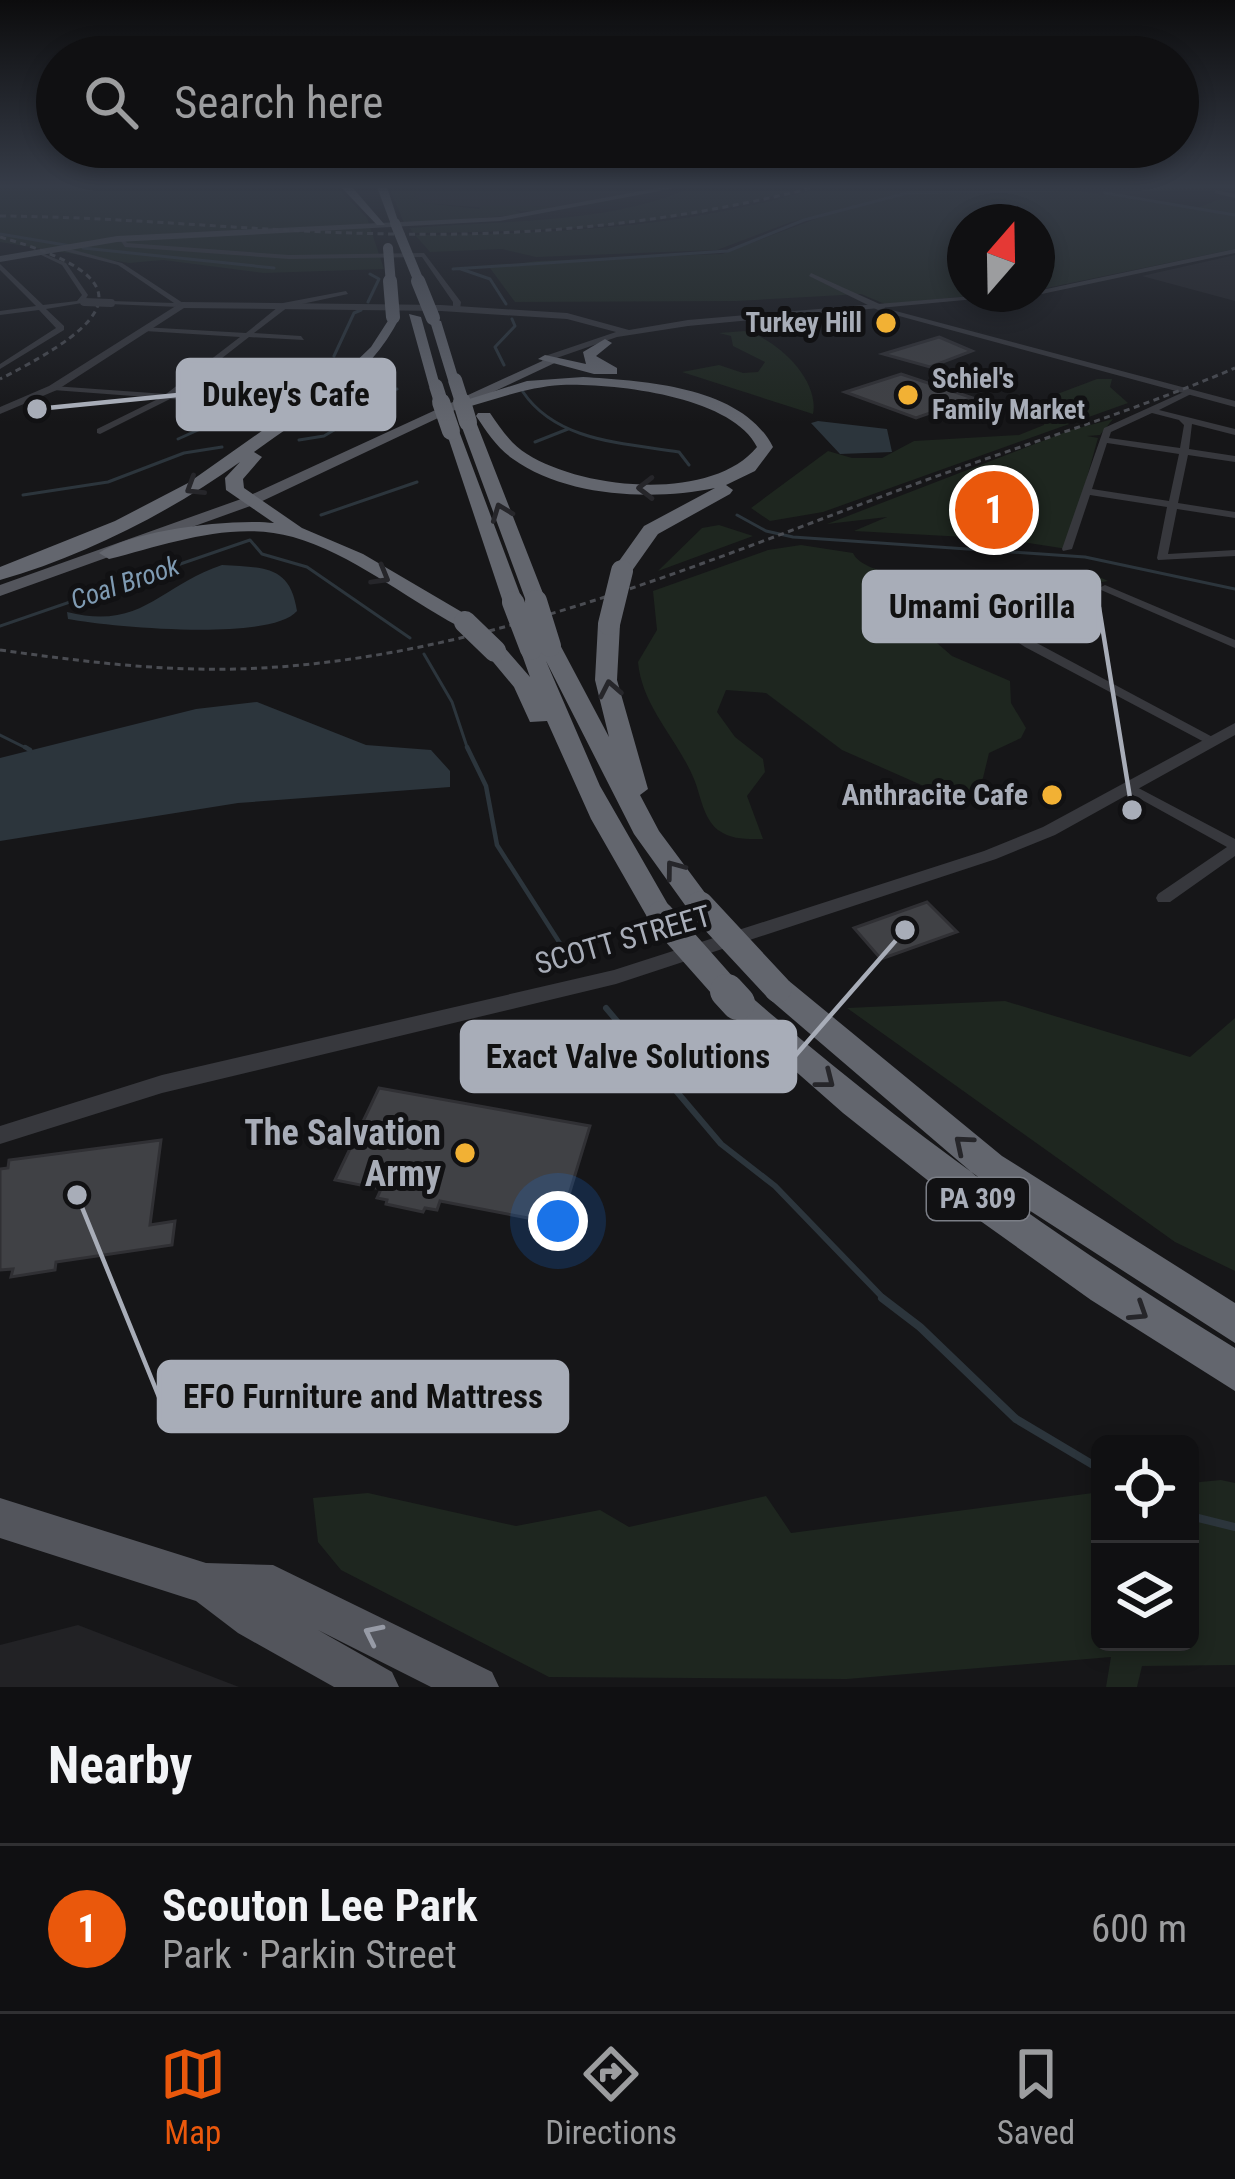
<!DOCTYPE html>
<html lang="en">
<head>
<meta charset="utf-8">
<style>
  :root { --surface:#101012; --page:#19191b; --text:#f1f3f6; --muted:#9c9d9f; --line:#303032; --accent:#ea580c }
  body { margin:0; font-family:"Roboto Condensed",sans-serif; background:var(--page); color:var(--text) }
  .controls { position:absolute; right:36px; bottom:36px; display:grid; overflow:hidden; border-radius:18px; box-shadow:0 6px 18px #0003 }
  .controls button { width:108px; height:108px; display:grid; place-items:center; padding:0; border:0; border-bottom:3px solid var(--line); background:var(--surface); color:var(--text); font:60px sans-serif }
  .compass { position:absolute; left:947px; top:204px; width:108px; height:108px; border-radius:50%; background:var(--surface); box-shadow:0 6px 18px #0003; rotate:20deg }
  .you { position:absolute; left:558px; top:1221px; width:42px; height:42px; margin:-30px; border:9px solid #fff; border-radius:50%; background:#1a73e8; box-shadow:0 0 0 18px #1a73e833 }
  .badge { display:grid; place-items:center; width:78px; height:78px; border-radius:50%; background:var(--accent); color:#fff; font-size:39px; font-weight:700 }
  .pin { position:absolute; translate:-50% -50%; border:6px solid #fff; box-shadow:0 3px 12px #0006 }
  .list { margin:0; padding:0; list-style:none }
  h2 { display:flex; justify-content:space-between; align-items:center; height:156px; margin:0; padding:0 48px; font-size:51px }
  h2 small { font-size:39px; font-weight:400; color:var(--muted) }
  .list li { display:grid; grid-template-columns:78px 1fr auto; gap:36px; align-items:center; box-sizing:border-box; height:168px; padding:0 48px; border-top:3px solid var(--line) }
  .list b { display:block; font-size:45px; white-space:nowrap }
  .list p { margin:0; font-size:39px; white-space:nowrap; color:var(--muted) }
  .list em { font-size:39px; font-style:normal; color:var(--muted) }
  .icon { flex:none; width:66px; height:66px; fill:none; stroke:currentColor; stroke-width:2; stroke-linecap:round; stroke-linejoin:round }
  .map { position:relative; flex:none; width:1235px; height:1687px; overflow:hidden }
  .search { position:absolute; background:var(--surface); box-shadow:0 6px 18px #0003; left:36px; right:36px; top:36px; height:132px; display:flex; align-items:center; gap:30px; box-sizing:border-box; padding:0 42px; border-radius:66px; color:var(--muted); font-size:45px }
  .sheet { height:324px; background:var(--surface) }
  nav { display:flex; justify-content:space-around; align-items:center; box-sizing:border-box; height:168px; border-top:3px solid var(--line); background:var(--surface); font-size:33px; color:var(--muted) }
  nav a { display:grid; justify-items:center; gap:6px }
  nav .on { color:var(--accent) }
  .map>svg:first-child { display:block }
  .built { fill:#222225 }
  .green { fill:#1e261f }
  .water { fill:#2c353c }
  .lines { fill:none; stroke-linecap:round; stroke-linejoin:round }
  .stream-far3 { stroke:#2c353c; stroke-width:3 }
  .stream-far2 { stroke:#2c353c; stroke-width:4.5 }
  .stream-far1 { stroke:#2c353c; stroke-width:6 }
  .stream { stroke:#2c353c; stroke-width:8 }
  .building { fill:#404145; stroke:#303034; stroke-width:3 }
  .minor { fill:#37383d; fill-rule:evenodd }
  .tertiary { fill:#37383d; fill-rule:evenodd }
  .secondary { fill:#45474d; fill-rule:evenodd }
  .primary { fill:#53555c; fill-rule:evenodd }
  .motorway { fill:#63666e; fill-rule:evenodd }
  .rail { stroke:#4a4c52; stroke-width:3; stroke-dasharray:6 4.5; stroke-linecap:butt }
  .minor-bridge { stroke:#37383d; stroke-width:8 }
  .motorway-bridge-far5 { stroke:#63666e; stroke-width:10 }
  .motorway-bridge-far4 { stroke:#63666e; stroke-width:14 }
  .motorway-bridge-far3 { stroke:#63666e; stroke-width:18 }
  .motorway-bridge-far2 { stroke:#63666e; stroke-width:22 }
  .motorway-bridge-far1 { stroke:#63666e; stroke-width:27 }
  .motorway-bridge { stroke:#63666e; stroke-width:34 }
  .oneway { stroke:#26262a }
  .oneway2 { stroke:#979ba6 }
  .poi-dot { fill:#f2b134; stroke:#111113; stroke-width:4.5 }
  .labels { text-anchor:middle; stroke-width:10; stroke-linejoin:round; paint-order:stroke }
  .far-poi-label { font-size:27px; font-weight:bold; fill:#a8adb8; stroke:#111113; text-anchor:end }
  .far-water-label { font-size:27px; font-style:italic; fill:#7f9bb3; stroke:#111113 }
  .shield { fill:#111113; stroke:#7b7e86; stroke-width:3 }
  .shield-label { font-size:27px; font-weight:bold; fill:#a8adb8 }
  .poi-label { font-size:30px; font-weight:bold; fill:#a8adb8; stroke:#111113; text-anchor:end }
  .street-label { font-size:30px; fill:#a8adb8; stroke:#111113 }
  .near-poi-label { font-size:36px; font-weight:bold; fill:#a8adb8; stroke:#111113; text-anchor:end }
  .leader { fill:none; stroke:#a8adb8; stroke-width:4.5 }
  .callout-dot { fill:#a8adb8; stroke:#111113; stroke-width:4.5 }
  .callout { fill:#a8adb8; stroke:#a8adb8; stroke-width:4.5 }
  .callout-label { font-size:33px; text-anchor:middle; font-weight:bold; fill:#111 }
</style>
</head>
<body>
<div class="map">
<svg width="1235" height="1687" viewBox="0 0 1235 1687">
  <rect width="100%" height="100%" fill="#161618"/>
  <path class="built" d="M 420,187 L 671,187 L 539,212 L 424,203 L 414,196 Z
    M 1235,255 L 1235,301 L 1142,276 Z
    M 78,1625 L 239,1687 L 0,1687 L 0,1645 Z"/>
  <path class="green" d="M 0,187 L 337,187 L 367,218 L 384,269 L 264,273 L 163,260 L 129,263 L 0,242 Z
    M 389,187 L 420,187 L 414,196 L 424,203 L 479,209 L 483,205 L 558,207 L 671,187 L 546,212 L 514,210 L 523,214 L 405,225 Z
    M 692,187 L 804,187 C 677,229 546,231 413,233 L 410,228 C 501,220 609,225 692,187 Z
    M 823,187 L 1196,187 L 1073,190 L 1195,209 L 1220,199 L 1235,201 L 1235,249 L 1037,290 L 1037,222 L 965,222 L 965,294 L 992,294 L 885,304 L 861,294 L 737,301 L 515,302 L 490,268 L 537,261 L 722,254 L 842,209 L 791,222 L 717,250 L 536,257 L 502,249 L 430,252 L 415,235 C 564,233 678,229 823,187 Z
    M 745,331 C 777,339 820,380 813,414 L 682,372 L 719,365 L 743,373 L 758,372 L 765,362 L 733,346 L 731,336 L 719,333 Z
    M 1097,379 L 1112,379 L 1110,387 L 1128,403 L 823,512 L 770,521 L 751,508 L 828,451 L 852,458 L 882,458 L 914,441 L 1019,435 L 1044,425 L 1045,420 L 1033,412 L 1052,396 Z
    M 1113,419 L 1100,435 L 1087,436 L 1098,438 L 1067,549 L 1003,539 L 854,531 L 887,517 L 827,524 L 1071,430 Z
    M 719,525 L 753,536 L 658,571 L 702,528 Z
    M 801,545 L 853,553 C 865,581 976,585 1006,582 C 1039,579 1076,564 1108,581 L 1005,599 L 970,599 L 919,614 L 912,632 L 930,637 L 952,656 L 1010,681 L 1011,703 L 1026,728 L 1021,738 L 989,753 L 983,778 L 974,789 L 951,792 L 926,787 L 842,750 L 766,693 L 726,690 L 717,712 L 735,737 L 763,759 L 765,772 L 747,796 L 763,839 C 747,839 732,840 718,830 C 703,818 701,796 694,779 C 677,738 642,707 638,662 L 657,630 L 653,591 L 768,550 Z
    M 1005,1001 L 1190,1057 L 1235,1018 L 1235,1271 L 1175,1242 L 847,1008 Z
    M 1221,1480 L 1235,1483 L 1235,1665 L 1142,1666 L 1137,1687 L 1106,1687 L 1111,1657 L 847,1679 L 549,1677 L 341,1570 L 318,1542 L 313,1498 L 368,1493 L 516,1526 L 600,1510 L 629,1527 L 766,1496 L 791,1533 L 1100,1492 L 1100,1642 L 1190,1642 L 1190,1483 Z"/>
  <path class="water" d="M 818,421 L 887,429 L 892,452 L 840,454 L 811,423 Z
    M 222,565 C 263,568 290,564 297,611 C 271,642 110,627 68,619 L 67,612 C 142,631 159,586 222,565 Z
    M 257,702 L 366,745 L 431,750 L 450,771 L 450,787 L 238,803 L 0,841 L 0,758 L 196,709 Z"/>
  <g class="lines">
    <path class="stream-far3" d="M 1105,193 L 1235,215
      M 0,234 L 71,246
      M 83,248 L 274,268
      M 453,269 L 728,251 L 804,220 L 907,193 L 1205,187
      M 461,269 L 490,279 L 506,304
      M 368,302 L 379,279 L 370,274
      M 334,356 L 354,313 L 361,310
      M 504,365 L 495,347 L 515,326 L 512,319
      M 523,392 C 557,442 624,443 679,452 L 689,465
      M 178,439 L 254,405
      M 299,440 L 324,436 L 381,402 L 364,397 L 397,389
      M 535,442 L 568,429
      M 23,495 L 108,482 L 184,453 L 222,447
      M 321,515 L 417,482
      M 737,515 L 766,531 L 793,537 L 1085,557 L 1235,589
      M 0,626 L 250,540 L 262,554 L 307,567 L 410,638
      M 424,654 L 452,702 L 468,750
      M 0,735 L 30,750"/>
    <path class="stream-far2" d="M 25,747 L 30,750
      M 467,747 L 486,786 L 497,845 L 570,959"/>
    <path class="stream-far1" d="M 606,1008 L 721,1144 L 775,1186 L 886,1301"/>
    <path class="stream" d="M 882,1298 L 920,1327 L 1016,1419 L 1100,1469
      M 1190,1516 L 1235,1527"/>
  </g>
  <path class="building" d="M 939,337 L 972,351 L 930,367 L 883,354 Z
    M 901,374 L 973,398 L 916,418 L 845,392 Z
    M 927,902 L 957,932 L 881,959 L 854,928 Z
    M 379,1088 L 590,1126 L 560,1224 L 551,1223 L 548,1232 L 530,1229 L 533,1219 L 440,1201 L 437,1210 L 425,1208 L 423,1212 L 386,1204 L 387,1200 L 377,1198 L 381,1189 L 335,1180 Z
    M 161,1140 L 150,1225 L 175,1221 L 172,1245 L 56,1262 L 55,1270 L 11,1277 L 13,1269 L 0,1270 L 0,1169 L 8,1168 L 9,1160 Z"/>
  <g class="lines">
    <path class="minor" d="M 1216,190 L 1235,194 L 1235,198 L 1214,193 Z
      M 118,237 L 122,237 L 127,243 L 289,255 L 424,253 L 461,302 L 460,309 L 453,311 L 453,302 L 422,257 L 289,259 L 125,247 Z
      M 59,246 L 122,263 L 186,305 L 179,307 L 109,304 L 111,301 L 174,303 L 118,265 L 57,249 Z
      M 37,251 L 66,263 L 88,295 L 85,300 L 88,302 L 46,309 L 64,326 L 64,330 L 0,369 L 0,364 L 56,328 L 39,310 L 0,315 L 0,311 L 36,306 L 0,270 L 0,264 L 43,305 L 77,301 L 82,295 L 62,265 L 37,253 Z
      M 811,273 L 884,306 L 885,308 L 878,310 L 809,276 Z
      M 346,291 L 348,294 L 288,307 L 254,333 L 301,336 L 304,340 L 249,337 L 176,394 L 249,399 L 252,400 L 252,404 L 170,399 L 100,434 L 97,433 L 97,429 L 160,398 L 53,390 L 49,388 L 53,386 L 166,394 L 240,337 L 145,331 L 142,327 L 246,333 L 283,303 Z
      M 1188,390 L 1195,392 L 1159,410 L 1235,429 L 1235,435 L 1192,424 L 1189,449 L 1235,456 L 1235,462 L 1188,455 L 1178,503 L 1235,512 L 1235,518 L 1177,509 L 1168,554 L 1235,550 L 1235,556 L 1158,560 L 1157,558 L 1167,507 L 1090,495 L 1072,549 L 1063,551 L 1062,549 L 1104,428 ZM 1152,413 L 1179,420 L 1184,425 L 1180,448 L 1109,438 L 1111,432 ZM 1107,443 L 1179,454 L 1169,501 L 1092,489 Z
      M 1105,585 L 1235,640 L 1235,648 L 1101,590 L 1099,588 Z
      M 971,603 L 1033,641 L 1220,741 L 1213,745 L 1208,744 L 1025,647 L 967,608 L 965,606 Z
      M 1129,783 L 1235,839 L 1235,856 L 1170,902 L 1158,902 L 1156,898 L 1158,894 L 1227,847 L 1124,790 L 1122,787 Z"/>
    <path class="tertiary" d="M 1235,249 L 1235,253 L 1037,295 L 1034,294 L 1037,294 L 1037,291 Z
      M 996,294 L 1029,294 L 688,326 L 617,337 L 545,362 L 542,361 L 542,357 L 616,332 L 567,319 L 441,311 L 184,308 L 57,390 L 0,414 L 0,407 L 49,386 L 182,302 L 441,305 L 567,313 L 629,330 L 688,320 Z
      M 888,309 L 1235,401 L 1235,407 L 888,313 Z
      M 1235,723 L 1235,735 L 1055,835 L 996,859 L 616,984 L 162,1093 L 0,1144 L 0,1126 L 162,1075 L 614,970 L 984,851 L 1043,827 Z"/>
    <path class="secondary" d="M 663,187 L 681,187 L 500,221 L 117,242 L 0,262 L 0,256 L 117,236 L 500,217 Z"/>
    <path class="primary" d="M 551,357 L 561,360 L 256,504 L 0,596 L 0,585 L 244,498 Z
      M 0,1498 L 206,1563 L 273,1565 L 492,1672 L 499,1687 L 431,1687 L 318,1630 L 392,1672 L 399,1687 L 334,1687 L 238,1633 L 196,1601 L 0,1538 Z"/>
    <path class="motorway" d="M 341,187 L 352,187 L 385,225 L 377,225 Z
      M 377,187 L 387,187 L 399,224 L 390,222 Z
      M 393,313 L 400,317 C 368,381 310,411 254,452 L 262,457 L 243,479 L 244,488 L 302,528 L 363,554 L 472,618 L 472,626 L 458,626 C 404,597 352,554 293,537 C 232,520 168,544 109,559 L 99,553 C 131,530 234,518 274,523 L 226,490 L 225,478 L 240,462 C 169,513 84,556 0,580 L 0,567 L 115,521 L 188,483 L 344,373 L 371,347 Z
      M 409,314 L 421,317 L 441,389 L 429,386 Z
      M 429,318 L 441,321 L 460,383 L 448,380 Z
      M 605,339 L 612,343 L 596,356 L 617,368 L 617,374 L 594,374 L 538,359 L 545,355 L 586,364 L 583,352 Z
      M 583,377 C 644,381 742,386 773,447 L 755,471 L 726,485 L 733,490 L 730,494 L 658,534 L 629,575 L 622,577 L 612,571 L 644,526 L 715,488 C 654,501 565,497 513,459 C 497,448 487,432 476,416 L 478,413 L 490,413 C 500,428 511,444 527,454 C 584,490 712,502 757,447 C 732,396 613,383 561,385 C 530,387 501,397 471,406 L 463,401 L 527,381 Z
      M 468,417 L 476,422 L 546,601 L 543,605 L 536,607 L 526,601 L 460,422 Z
      M 445,428 L 459,431 L 523,602 L 520,606 L 513,608 L 503,602 Z
      M 609,618 L 620,624 L 617,680 L 648,789 L 640,795 L 659,831 L 714,905 L 710,912 L 690,912 L 634,834 L 546,661 L 600,786 L 674,915 L 660,925 L 650,922 L 591,819 L 547,721 L 530,722 L 514,687 L 484,651 L 495,644 L 503,646 L 530,677 L 520,649 L 523,644 L 558,641 L 609,737 L 595,680 L 598,624 Z
      M 778,978 L 789,981 L 1002,1156 L 1235,1303 L 1235,1343 L 976,1176 L 767,997 L 763,989 L 767,981 Z
      M 738,992 L 749,995 C 901,1127 1063,1243 1235,1348 L 1235,1391 L 1091,1300 L 965,1210 L 843,1113 L 727,1011 L 722,1003 L 727,995 Z"/>
    <path class="rail" d="M 0,216 C 131,217 261,232 392,234 C 536,237 676,222 816,187
      M 0,237 C 148,279 115,321 0,379
      M 0,650 C 79,661 156,671 236,669 C 472,663 700,563 918,483 C 1024,444 1132,412 1235,368"/>
    <path class="minor-bridge" d="M 84,302 L 111,303"/>
    <path class="motorway-bridge-far5" d="M 395,223 L 420,284
      M 388,248 L 391,284"/>
    <path class="motorway-bridge-far4" d="M 390,281 L 393,317
      M 418,281 L 433,318
      M 455,380 L 463,405
      M 436,386 L 442,405"/>
    <path class="motorway-bridge-far3" d="M 441,402 L 451,431
      M 462,402 L 468,422"/>
    <path class="motorway-bridge-far2" d="M 536,601 L 550,646
      M 513,602 L 531,649
      M 465,622 L 495,651
      M 609,624 L 622,571"/>
    <path class="motorway-bridge-far1" d="M 700,905 L 778,989
      M 660,915 L 730,994"/>
    <path class="motorway-bridge" d="M 727,991 L 738,1003"/>
  </g>
  <defs><path id="oneway-chevron" d="M-2-3.5L2.5 0L-2 3.5" fill="none" stroke-width="1.6" stroke-linecap="round" stroke-linejoin="round" transform="scale(3)"/></defs>
  <g class="oneway">
    <use href="#oneway-chevron" transform="translate(194 487) rotate(148)"/>
    <use href="#oneway-chevron" transform="translate(646 488) rotate(-180)"/>
    <use href="#oneway-chevron" transform="translate(501 512) rotate(-111)"/>
    <use href="#oneway-chevron" transform="translate(381 576) rotate(30)"/>
    <use href="#oneway-chevron" transform="translate(610 689) rotate(-101)"/>
    <use href="#oneway-chevron" transform="translate(674 869) rotate(-127)"/>
    <use href="#oneway-chevron" transform="translate(826 1080) rotate(38)"/>
    <use href="#oneway-chevron" transform="translate(963 1144) rotate(-140)"/>
    <use href="#oneway-chevron" transform="translate(1139 1312) rotate(33)"/>
  </g>
  <use class="oneway2" href="#oneway-chevron" transform="translate(373 1634) rotate(-154)"/>
  <linearGradient id="sky" x2="0" y2="1"><stop stop-color="#0c0c0d"/><stop offset="0.44" stop-color="#363c48"/><stop offset="1" stop-color="#363c48" stop-opacity="0"/></linearGradient>
  <rect width="1235" height="423" fill="url(#sky)"/>
  <g class="poi-dot">
    <circle cx="886" cy="323" r="12"/>
    <circle cx="908" cy="395" r="12"/>
    <circle cx="1052" cy="795" r="12"/>
    <circle cx="465" cy="1153" r="12"/>
  </g>
  <g class="labels">
    <g class="far-poi-label">
      <text x="862" y="332">Turkey Hill</text>
      <text x="932" y="388" text-anchor="start">Schiel's<tspan x="932" dy="31">Family Market</tspan></text>
    </g>
    <g class="far-water-label">
      <text transform="translate(125 583) rotate(-19)" y="9">Coal Brook</text>
    </g>
    <rect class="shield" x="927" y="1178" width="102" height="42" rx="9"/>
    <g class="shield-label">
      <text x="978" y="1208">PA 309</text>
    </g>
    <g class="poi-label">
      <text x="1028" y="805">Anthracite Cafe</text>
    </g>
    <g class="street-label">
      <text transform="translate(623 940) rotate(-16)" y="10">SCOTT STREET</text>
    </g>
    <g class="near-poi-label">
      <text x="441" y="1145">The Salvation<tspan x="441" dy="41">Army</tspan></text>
    </g>
  </g>
  <path class="leader" d="M37 409L178 395M1132 810L1099 607M905 930L795 1056M77 1195L159 1397"/>
  <g class="callout-dot">
    <circle cx="37" cy="409" r="12"/>
    <circle cx="1132" cy="810" r="12"/>
    <circle cx="905" cy="930" r="12"/>
    <circle cx="77" cy="1195" r="12"/>
  </g>
  <g class="callout">
    <rect x="178" y="360" width="216" height="69" rx="12"/>
    <rect x="864" y="572" width="235" height="69" rx="12"/>
    <rect x="462" y="1022" width="333" height="69" rx="12"/>
    <rect x="159" y="1362" width="408" height="69" rx="12"/>
  </g>
  <g class="callout-label">
    <text x="286" y="406">Dukey's Cafe</text>
    <text x="982" y="618">Umami Gorilla</text>
    <text x="628" y="1068">Exact Valve Solutions</text>
    <text x="363" y="1408">EFO Furniture and Mattress</text>
  </g>
</svg>
<div class="controls">
<button><svg class="icon" aria-label="locate" viewBox="0 0 24 24"><circle cx="12" cy="12" r="6"/><path d="M12 2v4M12 18v4M2 12h4M18 12h4"/></svg></button>
<button><svg class="icon" aria-label="layers" viewBox="0 0 24 24"><path d="M12 4l9 5-9 5-9-5zM3 14l9 5 9-5"/></svg></button>
</div>
<svg class="compass" viewBox="-18 -18 36 36"><path d="M0-13l5 13h-10z" fill="#e53935"/><path d="M0 13l5-13h-10z" fill="#9c9d9f"/></svg>
<div class="you"></div>
<div class="pin badge" style="left:994px;top:510px">1</div>
<div class="search"><svg class="icon" aria-label="search" viewBox="0 0 24 24"><circle cx="10" cy="10" r="6"/><path d="M15 15l6 6"/></svg>Search here</div>
</div>
<section class="sheet">
<h2>Nearby<small></small></h2>
<ul class="list">
<li><span class="badge">1</span><div><b>Scouton Lee Park</b><p>Park · Parkin Street</p></div><em>600 m</em></li>
</ul>
</section>
<nav>
<a class="on"><svg class="icon" aria-label="map" viewBox="0 0 24 24"><path d="M3 6l6-2 6 2 6-2v14l-6 2-6-2-6 2zM9 4v14M15 6v14"/></svg>Map</a>
<a><svg class="icon" aria-label="directions" viewBox="0 0 24 24"><path d="M12 3l9 9-9 9-9-9zM9 14v-3h6M13 9l2 2-2 2"/></svg>Directions</a>
<a><svg class="icon" aria-label="saved" viewBox="0 0 24 24"><path d="M7 4h10v16l-5-4-5 4z"/></svg>Saved</a>
</nav>
</body>
</html>
